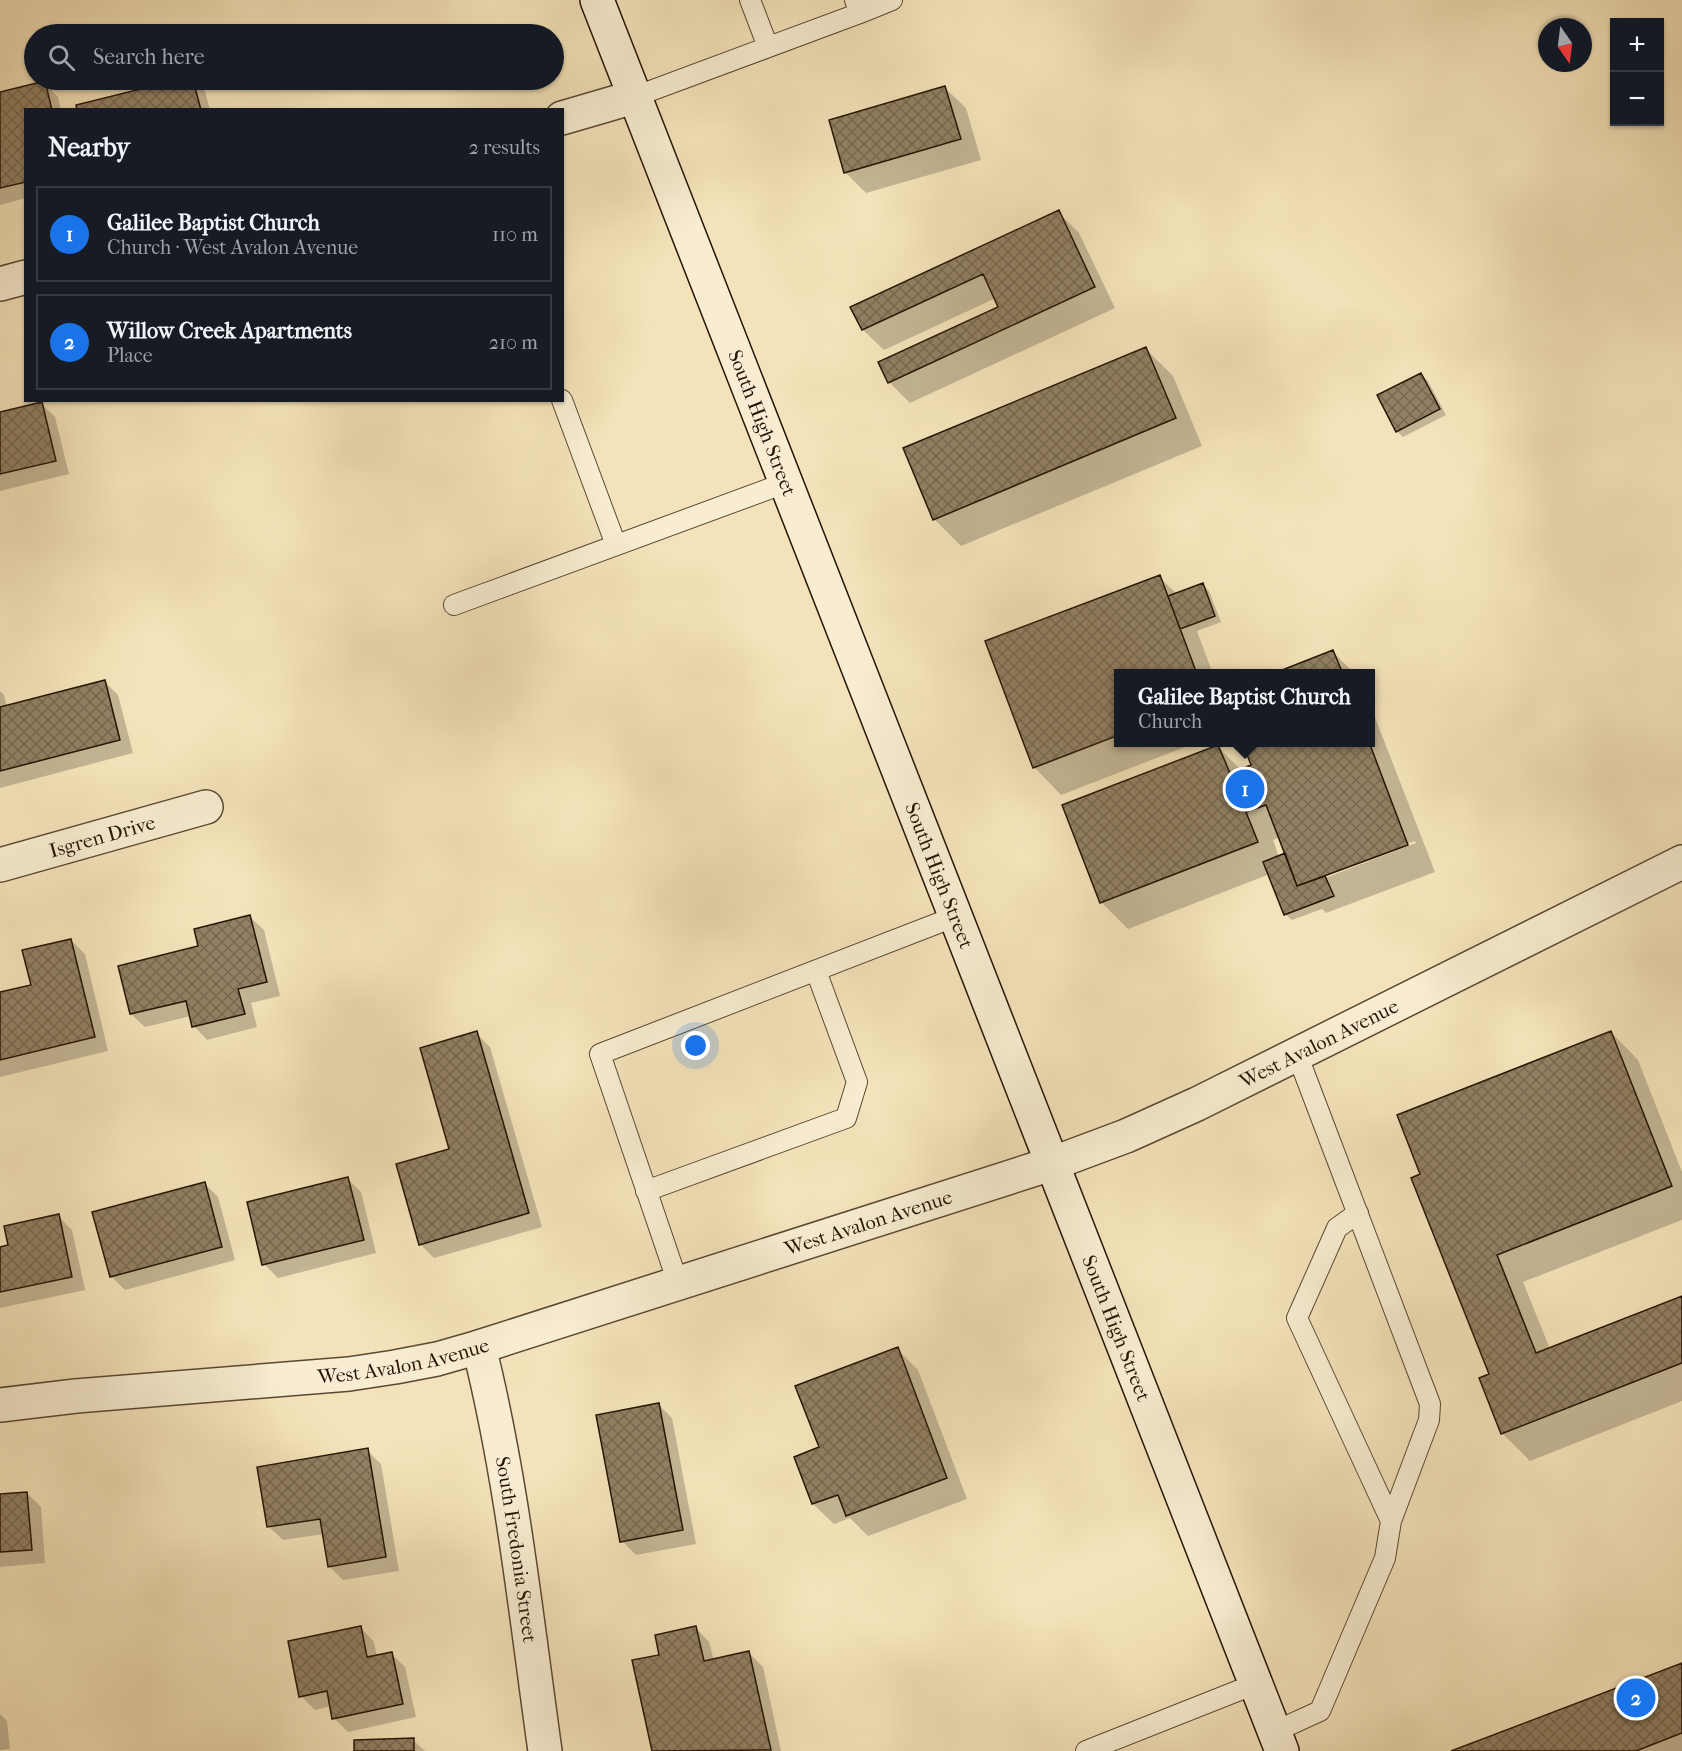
<!DOCTYPE html>
<html lang="en">
<head>
<meta charset="utf-8">
<style>
  :root { --surface:#171b24; --page:#242831; --text:#f1f3f6; --muted:#9ea1a6; --line:#363941; --accent:#1a73e8 }
  body { margin:0; font-family:"IM FELL French Canon",serif; background:var(--page); color:var(--text) }
  .controls { position:absolute; right:18px; top:18px; display:grid; overflow:hidden; border-radius:0px; box-shadow:0 2px 4px #0004 }
  .controls button { width:54px; height:54px; display:grid; place-items:center; padding:0; border:0; border-bottom:2px solid var(--line); background:var(--surface); color:var(--text); font:30px sans-serif }
  .compass { position:absolute; left:1538px; top:18px; width:54px; height:54px; border-radius:50%; background:var(--surface); box-shadow:0 2px 4px #0004; rotate:166deg }
  .you { position:absolute; left:696px; top:1046px; width:21px; height:21px; margin:-15px; border:4px solid #fff; border-radius:50%; background:#1a73e8; box-shadow:0 0 0 9px #1a73e833 }
  .badge { display:grid; place-items:center; width:39px; height:39px; border-radius:50%; background:var(--accent); color:#fff; font-size:20px; font-weight:700 }
  .pin { position:absolute; translate:-50% -50%; border:3px solid #fff; box-shadow:0 2px 6px #0006 }
  .popup { position:absolute; left:1114px; top:669px; width:261px; height:78px; box-sizing:border-box; display:grid; place-content:center; border-radius:0px; background:var(--surface); filter:drop-shadow(0 2px 4px #0005); font-size:20px; white-space:nowrap; color:var(--muted) }
  .popup b { font-size:22px; color:var(--text) }
  .popup::after { content:''; position:absolute; left:50%; top:100%; margin-left:-12px; border:12px solid transparent; border-top-color:var(--surface) }
  .list { margin:0; padding:0; list-style:none }
  h2 { display:flex; justify-content:space-between; align-items:center; height:78px; margin:0; padding:0 24px; font-size:26px }
  h2 small { font-size:20px; font-weight:400; color:var(--muted) }
  .list li { display:grid; grid-template-columns:39px 1fr auto; gap:18px; align-items:center; box-sizing:border-box; height:96px; margin:0 12px 12px; padding:0 12px; border:2px solid var(--line); border-radius:0px }
  .list b { display:block; font-size:22px; white-space:nowrap }
  .list p { margin:0; font-size:20px; white-space:nowrap; color:var(--muted) }
  .list em { font-size:20px; font-style:normal; color:var(--muted) }
  .icon { flex:none; width:33px; height:33px; fill:none; stroke:currentColor; stroke-width:2; stroke-linecap:round; stroke-linejoin:round }
  .map { position:relative; flex:none; width:1682px; height:1751px; overflow:hidden }
  .search { position:absolute; background:var(--surface); box-shadow:0 2px 4px #0004; left:24px; top:24px; width:540px; height:66px; display:flex; align-items:center; gap:15px; box-sizing:border-box; padding:0 21px; border-radius:33px; color:var(--muted); font-size:22px }
  .panel { position:absolute; background:var(--surface); box-shadow:0 2px 4px #0004; left:24px; top:108px; width:540px; height:294px; border-radius:0px }
  .map>svg:first-child { display:block }
  .shadow { fill:#0003; fill-rule:evenodd }
  .building { fill:url(#building-cross-hatch); stroke:#261505; stroke-width:1.5 }
  .lines { fill:none; stroke-linecap:round; stroke-linejoin:round }
  .service-casing { stroke:#5a4832; stroke-width:22 }
  .minor-casing { stroke:#5a4832; stroke-width:36 }
  .secondary-casing { stroke:#261505; stroke-width:36 }
  .service { stroke:#f8edd2; stroke-width:20 }
  .minor { stroke:#f8edd2; stroke-width:33 }
  .secondary { stroke:#f8edd2; stroke-width:33 }
  .labels { text-anchor:middle; stroke-width:4.5; stroke-linejoin:round; paint-order:stroke }
  .street-label { font-size:20px; fill:#261505; stroke:#f8edd2 }
</style>
</head>
<body>
<div class="map">
<svg width="1682" height="1751" viewBox="0 0 1682 1751">
  <defs>
    <pattern id="building-cross-hatch" width="8" height="8" patternUnits="userSpaceOnUse" patternTransform="scale(1.5)"><rect width="8" height="8" fill="#918063"/><path d="M0 0l8 8M0 8l8-8" fill="none" stroke="#766850"/></pattern>
  </defs>
  <rect width="100%" height="100%" fill="#f4e3ba"/>
  <filter id="stains"><feTurbulence type="fractalNoise" baseFrequency=".00333" numOctaves="4"/><feColorMatrix values="0 0 0 0 .2 0 0 0 0 .09 0 0 0 0 .02 0 0 0 .5 -.17"/></filter>
  <radialGradient id="worn" r=".72"><stop offset=".6" stop-color="#630" stop-opacity="0"/><stop offset="1" stop-color="#630" stop-opacity=".3"/></radialGradient>
  <path class="shadow" d="M 183,80 L 194,80 L 205,91 L 210,110 L 79,110 L 78,106 Z
    M 44,83 L 58,97 L 61,110 L 26,110 L 26,198 L 0,205 L 0,94 Z
    M 945,88 L 966,108 L 981,160 L 866,193 L 845,172 Z
    M 1058,212 L 1079,233 L 1115,308 L 910,403 L 889,382 L 1000,307 L 996,298 L 884,350 L 863,330 L 852,308 Z
    M 1146,349 L 1173,376 L 1202,446 L 961,546 L 934,519 Z
    M 1421,374 L 1428,381 L 1446,415 L 1403,437 L 1397,431 Z
    M 41,403 L 55,417 L 69,474 L 0,491 L 0,413 Z
    M 1159,577 L 1177,594 L 1203,585 L 1209,591 L 1221,622 L 1197,631 L 1213,674 L 1119,674 L 1119,742 L 1198,742 L 1061,795 L 1034,767 Z
    M 1333,652 L 1355,674 L 1276,674 Z
    M 104,681 L 118,695 L 133,753 L 0,788 L 0,691 L 4,695 L 7,707 Z
    M 1371,707 L 1435,872 L 1326,913 L 1322,909 L 1292,920 L 1285,914 L 1270,874 L 1128,929 L 1101,902 L 1218,747 L 1241,770 L 1253,766 L 1244,742 L 1371,742 ZM 1280,837 L 1287,854 L 1279,857 L 1273,840 ZM 1415,841 L 1416,843 L 1325,878 L 1323,875 Z
    M 250,917 L 264,930 L 280,996 L 251,1003 L 257,1027 L 207,1040 L 194,1026 L 191,1016 L 145,1027 L 131,1014 L 200,947 Z
    M 71,940 L 85,954 L 108,1051 L 0,1077 L 0,994 L 32,986 Z
    M 1611,1032 L 1638,1060 L 1682,1172 L 1682,1220 L 1523,1282 L 1550,1349 L 1682,1297 L 1682,1401 L 1530,1461 L 1503,1434 L 1481,1378 L 1491,1375 L 1422,1175 Z
    M 476,1033 L 490,1047 L 542,1227 L 434,1258 L 420,1244 L 451,1150 Z
    M 347,1178 L 361,1192 L 376,1253 L 278,1278 L 264,1264 Z
    M 204,1183 L 218,1197 L 235,1260 L 125,1290 L 111,1276 Z
    M 58,1216 L 72,1230 L 85,1290 L 0,1308 L 0,1248 L 10,1246 Z
    M 897,1349 L 918,1370 L 967,1499 L 868,1536 L 850,1518 L 834,1524 L 813,1504 L 796,1457 L 821,1448 Z
    M 659,1405 L 672,1418 L 696,1544 L 636,1555 L 622,1541 Z
    M 367,1450 L 381,1464 L 399,1571 L 343,1580 L 329,1566 L 324,1534 L 283,1540 L 269,1527 Z
    M 27,1493 L 41,1507 L 45,1563 L 0,1567 L 0,1495 Z
    M 361,1628 L 374,1642 L 377,1657 L 391,1654 L 405,1667 L 416,1717 L 348,1732 L 334,1718 L 331,1706 L 315,1710 L 301,1696 Z
    M 696,1628 L 709,1642 L 714,1661 L 749,1653 L 763,1667 L 781,1751 L 653,1751 L 633,1661 L 661,1656 Z
    M 1682,1664 L 1682,1751 L 1455,1751 Z
    M 0,1714 L 7,1721 L 10,1749 L 0,1750 Z
    M 413,1740 L 425,1751 L 356,1751 Z"/>
  <path class="building" d="M 177,80 L 193,80 L 201,110 L 77,110 L 76,105 Z
    M 45,81 L 52,110 L 26,110 L 26,182 L 0,188 L 0,92 Z
    M 945,86 L 961,139 L 844,173 L 829,120 Z
    M 1059,210 L 1095,287 L 888,383 L 878,362 L 998,307 L 983,274 L 862,330 L 850,307 Z
    M 1146,347 L 1176,418 L 933,520 L 903,448 Z
    M 1421,373 L 1440,409 L 1396,432 L 1377,395 Z
    M 42,402 L 56,461 L 0,474 L 0,412 Z
    M 1160,575 L 1197,674 L 1119,674 L 1119,735 L 1033,768 L 985,641 Z
    M 1203,583 L 1215,616 L 1180,629 L 1168,596 Z
    M 1333,650 L 1343,674 L 1272,674 Z
    M 105,680 L 120,740 L 0,771 L 0,707 Z
    M 1242,742 L 1369,742 L 1408,845 L 1297,886 L 1266,805 L 1246,812 L 1258,842 L 1100,903 L 1062,805 L 1218,745 L 1230,773 L 1251,765 Z
    M 1285,853 L 1297,886 L 1325,876 L 1334,896 L 1284,915 L 1263,862 Z
    M 250,915 L 267,982 L 238,989 L 245,1014 L 192,1027 L 186,1001 L 130,1014 L 118,966 L 198,946 L 194,929 Z
    M 71,939 L 95,1037 L 0,1060 L 0,992 L 31,985 L 22,950 Z
    M 477,1031 L 529,1213 L 419,1245 L 396,1164 L 449,1149 L 420,1048 Z
    M 1611,1031 L 1672,1186 L 1497,1255 L 1536,1353 L 1682,1296 L 1682,1363 L 1501,1434 L 1479,1378 L 1489,1374 L 1411,1178 L 1420,1174 L 1397,1115 Z
    M 348,1177 L 364,1240 L 262,1265 L 247,1202 Z
    M 205,1182 L 222,1247 L 110,1277 L 92,1212 Z
    M 59,1214 L 72,1277 L 0,1292 L 0,1247 L 8,1245 L 4,1226 Z
    M 898,1347 L 947,1478 L 846,1516 L 838,1495 L 812,1504 L 794,1457 L 819,1447 L 795,1386 Z
    M 659,1403 L 683,1530 L 620,1542 L 596,1415 Z
    M 368,1448 L 386,1557 L 328,1567 L 320,1519 L 267,1527 L 257,1467 Z
    M 27,1492 L 32,1550 L 0,1552 L 0,1494 Z
    M 361,1626 L 367,1657 L 392,1652 L 403,1704 L 332,1719 L 327,1691 L 299,1697 L 288,1641 Z
    M 696,1626 L 704,1661 L 749,1651 L 771,1750 L 652,1751 L 632,1660 L 659,1655 L 655,1635 Z
    M 1682,1663 L 1682,1733 L 1636,1751 L 1451,1751 Z
    M 414,1738 L 414,1751 L 354,1751 L 354,1740 Z"/>
  <g class="lines">
    <defs>
      <path id="service" d="M 750,0 L 768,47
        M 860,13 L 892,0
        M 634,97 L 860,13 L 855,0
        M 562,400 L 616,545
        M 454,605 L 785,483
        M 646,1191 L 846,1118 L 857,1082 L 816,971
        M 1358,1213 L 1337,1228 L 1297,1318 L 1391,1521
        M 678,1283 L 600,1054 L 954,917
        M 1274,1732 L 1320,1711 L 1385,1558 L 1391,1521 L 1429,1420 L 1430,1404 L 1297,1054
        M 1086,1751 L 1255,1684"/>
      <g id="minor">
        <path d="M 562,118 L 634,97"/>
        <path d="M 0,284 L 26,277"/>
        <path id="s1" d="M 0,865 L 206,807"/>
        <path id="s2" d="M 479,1347 C 512,1479 526,1616 545,1751"/>
        <path id="s3" d="M 0,1405 L 76,1396 L 349,1374 L 395,1367 L 437,1359 L 479,1347 L 1051,1164 L 1126,1136 L 1197,1104 L 1682,862"/>
      </g>
      <g id="secondary">
        <path id="s4" d="M 597,0 L 1282,1751"/>
      </g>
    </defs>
    <use href="#service" class="service-casing"/>
    <use href="#minor" class="minor-casing"/>
    <use href="#secondary" class="secondary-casing"/>
    <use href="#service" class="service"/>
    <use href="#minor" class="minor"/>
    <use href="#secondary" class="secondary"/>
  </g>
  <g class="labels">
    <g class="street-label">
      <text dy="7" stroke="none"><textPath href="#s4" startOffset="454">South High Street</textPath></text>
      <text dy="7" stroke="none"><textPath href="#s1" startOffset="106">Isgren Drive</textPath></text>
      <text dy="7" stroke="none"><textPath href="#s4" startOffset="940">South High Street</textPath></text>
      <text dy="7" stroke="none"><textPath href="#s3" startOffset="1378">West Avalon Avenue</textPath></text>
      <text dy="7" stroke="none"><textPath href="#s3" startOffset="892">West Avalon Avenue</textPath></text>
      <text dy="7" stroke="none"><textPath href="#s4" startOffset="1426">South High Street</textPath></text>
      <text dy="7" stroke="none"><textPath href="#s3" startOffset="406">West Avalon Avenue</textPath></text>
      <text dy="7" stroke="none"><textPath href="#s2" startOffset="206">South Fredonia Street</textPath></text>
    </g>
  </g>
  <rect width="100%" height="100%" filter="url(#stains)"/>
  <rect width="100%" height="100%" fill="url(#worn)"/>
</svg>
<div class="controls">
<button>+</button>
<button>−</button>
</div>
<svg class="compass" viewBox="-18 -18 36 36"><path d="M0-13l5 13h-10z" fill="#e53935"/><path d="M0 13l5-13h-10z" fill="#9ea1a6"/></svg>
<div class="you"></div>
<div class="pin badge" style="left:1245px;top:789px">1</div>
<div class="popup"><b>Galilee Baptist Church</b>Church</div>
<div class="pin badge" style="left:1636px;top:1698px">2</div>
<div class="search"><svg class="icon" aria-label="search" viewBox="0 0 24 24"><circle cx="10" cy="10" r="6"/><path d="M15 15l6 6"/></svg>Search here</div>
<section class="panel">
<h2>Nearby<small>2 results</small></h2>
<ul class="list">
<li><span class="badge">1</span><div><b>Galilee Baptist Church</b><p>Church · West Avalon Avenue</p></div><em>110 m</em></li>
<li><span class="badge">2</span><div><b>Willow Creek Apartments</b><p>Place</p></div><em>210 m</em></li>
</ul>
</section>
</div>
</body>
</html>
